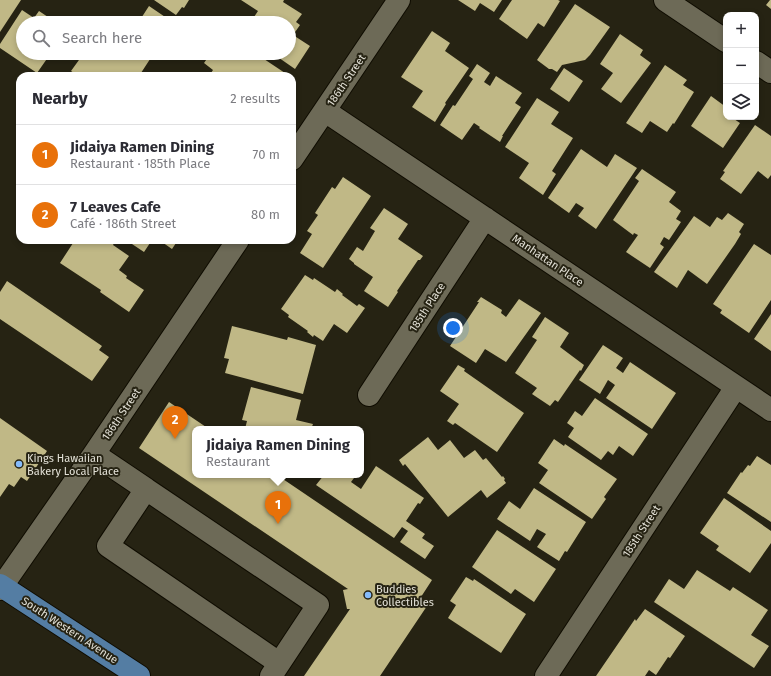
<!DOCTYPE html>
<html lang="en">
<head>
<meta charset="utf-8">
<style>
  :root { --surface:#fff; --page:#f7f7f7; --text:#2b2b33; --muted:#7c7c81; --line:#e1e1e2; --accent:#0b8043 }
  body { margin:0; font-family:"Fira Sans",sans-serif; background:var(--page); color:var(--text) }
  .controls { position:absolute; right:12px; top:12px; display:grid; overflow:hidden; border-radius:8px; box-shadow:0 2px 6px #0003 }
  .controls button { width:36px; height:36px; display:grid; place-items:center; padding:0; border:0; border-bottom:1px solid var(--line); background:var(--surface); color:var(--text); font:20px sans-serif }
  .you { position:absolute; left:453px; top:328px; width:14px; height:14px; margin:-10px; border:3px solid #fff; border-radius:50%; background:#1a73e8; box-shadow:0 0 0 6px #1a73e833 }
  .badge { display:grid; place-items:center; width:26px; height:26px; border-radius:50%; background:var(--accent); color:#fff; font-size:13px; font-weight:700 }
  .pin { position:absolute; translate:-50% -33px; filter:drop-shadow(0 1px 2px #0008) }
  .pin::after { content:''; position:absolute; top:21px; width:14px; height:12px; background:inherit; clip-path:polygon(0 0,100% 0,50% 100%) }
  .popup { position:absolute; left:192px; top:426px; width:172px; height:52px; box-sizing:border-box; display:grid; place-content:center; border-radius:8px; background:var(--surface); filter:drop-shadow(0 1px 3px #0005); font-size:13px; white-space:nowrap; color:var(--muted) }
  .popup b { font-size:15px; color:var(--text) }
  .popup::after { content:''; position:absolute; left:50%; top:100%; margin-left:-8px; border:8px solid transparent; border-top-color:var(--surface) }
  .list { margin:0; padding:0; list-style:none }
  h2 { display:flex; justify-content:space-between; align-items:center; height:52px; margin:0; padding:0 16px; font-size:17px }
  h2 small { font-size:13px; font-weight:400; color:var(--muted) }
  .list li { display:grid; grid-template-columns:26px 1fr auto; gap:12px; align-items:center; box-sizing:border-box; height:60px; padding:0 16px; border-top:1px solid var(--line) }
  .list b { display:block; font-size:15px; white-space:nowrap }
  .list p { margin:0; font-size:13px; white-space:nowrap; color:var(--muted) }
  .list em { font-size:13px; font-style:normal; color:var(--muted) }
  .icon { flex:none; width:22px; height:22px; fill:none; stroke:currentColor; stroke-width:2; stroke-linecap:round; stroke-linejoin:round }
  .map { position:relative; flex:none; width:771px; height:676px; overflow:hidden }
  .search { position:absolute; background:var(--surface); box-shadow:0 2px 6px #0003; left:16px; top:16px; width:280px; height:44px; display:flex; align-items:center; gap:10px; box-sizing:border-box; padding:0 14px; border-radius:22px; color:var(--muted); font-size:15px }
  .panel { position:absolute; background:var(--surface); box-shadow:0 2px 6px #0003; left:16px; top:72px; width:280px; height:172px; border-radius:12px }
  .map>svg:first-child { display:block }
  .building { fill:#c0b886 }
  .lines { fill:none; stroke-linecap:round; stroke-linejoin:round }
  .minor-casing { stroke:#0f0c01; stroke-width:24 }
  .major-casing { stroke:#0f0c01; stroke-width:24 }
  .minor { stroke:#6d6a57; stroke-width:22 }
  .major { stroke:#547da3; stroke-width:22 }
  .poi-dot { fill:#85bbfb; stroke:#262313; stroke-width:1.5 }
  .labels { text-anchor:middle; stroke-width:4; stroke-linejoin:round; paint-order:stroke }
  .street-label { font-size:11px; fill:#e3e1d7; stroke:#262313 }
  .poi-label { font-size:11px; fill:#e3e1d7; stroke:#262313; text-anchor:start }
</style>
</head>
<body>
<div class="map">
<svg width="771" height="676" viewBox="0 0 771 676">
  <rect width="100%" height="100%" fill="#262313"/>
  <path class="building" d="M 0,0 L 21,0 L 0,32 Z
    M 154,0 L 189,0 L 184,8 L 182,7 L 176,15 Z
    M 241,0 L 284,0 L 283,2 L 302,14 L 296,22 L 300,25 L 293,35 L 310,46 L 295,69 L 272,53 L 289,53 L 289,23 L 250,23 L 258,11 Z
    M 458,0 L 502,0 L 494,12 L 480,3 L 475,11 Z
    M 512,0 L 558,0 L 560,1 L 544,27 L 538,23 L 527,39 L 499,19 Z
    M 770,0 L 771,0 L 771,9 L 766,5 Z
    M 575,4 L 610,27 L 590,55 L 585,60 L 562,65 L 557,72 L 552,69 L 549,69 L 537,60 Z
    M 149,6 L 174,23 L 138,23 Z
    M 22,10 L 34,18 L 39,11 L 57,23 L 23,23 L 23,53 L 51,53 L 37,73 L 0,48 L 0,44 Z
    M 432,31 L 450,43 L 445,51 L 469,68 L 445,103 L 446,104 L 435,122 L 412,107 L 423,91 L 401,77 Z
    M 620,34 L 643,50 L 640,55 L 651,63 L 621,103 L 601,89 L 613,73 L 600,64 Z
    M 84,53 L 154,53 L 139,76 L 78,76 L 71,71 Z
    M 211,53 L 255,53 L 285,73 L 284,76 L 209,76 L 213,70 L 204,63 Z
    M 477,64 L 490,73 L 484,82 L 490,86 L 496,76 L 522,93 L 515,103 L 521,107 L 502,136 L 503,136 L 500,142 L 479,128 L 480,127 L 474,123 L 462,140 L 440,125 L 453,105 L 455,106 L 473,79 L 469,76 Z
    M 665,65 L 687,80 L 683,85 L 694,92 L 674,124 L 673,123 L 667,132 L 650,121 L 642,133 L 626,123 Z
    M 564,68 L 583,81 L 569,102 L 550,89 Z
    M 711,96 L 726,107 L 726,117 L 731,117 L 740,123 L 723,148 L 691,126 Z
    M 537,98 L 559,112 L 551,124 L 573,138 L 552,171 L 556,174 L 543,195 L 519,178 L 529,163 L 505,147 Z
    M 755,125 L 771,136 L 771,175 L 768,179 L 758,171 L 741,194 L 720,179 L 725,172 L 723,171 Z
    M 581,149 L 607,167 L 615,154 L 637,168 L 596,229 L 578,216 L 584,208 L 576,203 L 569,213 L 548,198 Z
    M 642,169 L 676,192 L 669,202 L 681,211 L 676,219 L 681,222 L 669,240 L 664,237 L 660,244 L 664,247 L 650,268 L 626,252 L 638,235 L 634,233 L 633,235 L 613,220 L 639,181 L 635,178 Z
    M 343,177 L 371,196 L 323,268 L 300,253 L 312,234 L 307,231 L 318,215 L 315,213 L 332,187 L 335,189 Z
    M 384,208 L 408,224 L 398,239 L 423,256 L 420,260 L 418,260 L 397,291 L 398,292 L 388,307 L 364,291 L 373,277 L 354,264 L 354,263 L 349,259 L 357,247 L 363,251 L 375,231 L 370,228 Z
    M 728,213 L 744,224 L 739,232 L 741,234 L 735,244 L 707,284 L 688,270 L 677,288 L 654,272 L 694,216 L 710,227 L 717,217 L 722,220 Z
    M 75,240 L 114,240 L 115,241 L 113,245 L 129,256 L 119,270 L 127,276 L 126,278 L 144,290 L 129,312 L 100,292 L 101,290 L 60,263 Z
    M 126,240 L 152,240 L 144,252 Z
    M 159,240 L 178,240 L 172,249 Z
    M 754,244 L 771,255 L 771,300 L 749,333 L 720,313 L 722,310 L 713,304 Z
    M 305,275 L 313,280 L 314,278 L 335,292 L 337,289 L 343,294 L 342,295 L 357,306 L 359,304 L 365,308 L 347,333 L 334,324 L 323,341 L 314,335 L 313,337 L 307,332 L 308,331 L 288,317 L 289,315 L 281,309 Z
    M 7,281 L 102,346 L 99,350 L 109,357 L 92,381 L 0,319 L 0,292 Z
    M 481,297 L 502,310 L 501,313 L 506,317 L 519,299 L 541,313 L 506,362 L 485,349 L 476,363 L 450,346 L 479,302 L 477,302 Z
    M 771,314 L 771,351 L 754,339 Z
    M 545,317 L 569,333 L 560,347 L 584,365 L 581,371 L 580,370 L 558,402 L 555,400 L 550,406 L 532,394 L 537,388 L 515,373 L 537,340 L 532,337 Z
    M 232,326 L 287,340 L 288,337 L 316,345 L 303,394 L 225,373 L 229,359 L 224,358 Z
    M 603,345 L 623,358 L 616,368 L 623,373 L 630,362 L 676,393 L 652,429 L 606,398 L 615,385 L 608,380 L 600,394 L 579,380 Z
    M 458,365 L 465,369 L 464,371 L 524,413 L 497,452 L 455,423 L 453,425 L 447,421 L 459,404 L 440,391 Z
    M 251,387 L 301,400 L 296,420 L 313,424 L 311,429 L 245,429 L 247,421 L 242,420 Z
    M 595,398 L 648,434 L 633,456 L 619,446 L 613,455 L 608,451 L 601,460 L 568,437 L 574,428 L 567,423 L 575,411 L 582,416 Z
    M 169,402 L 209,429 L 195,429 L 195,475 L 277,475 L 432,580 L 419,600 L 427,606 L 380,676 L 304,676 L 350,609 L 347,609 L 343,590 L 348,589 L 139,448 Z
    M 0,418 L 47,451 L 27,481 L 21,477 L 14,487 L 9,484 L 0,497 Z
    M 428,437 L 438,450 L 450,440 L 464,458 L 475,450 L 483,460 L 486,458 L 502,477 L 503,476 L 505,479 L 504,480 L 506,483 L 487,498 L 481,490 L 448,517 L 405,464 L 403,466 L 399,460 Z
    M 554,439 L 564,446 L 565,444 L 617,479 L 604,497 L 606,499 L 592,519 L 539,483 L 548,470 L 538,463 Z
    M 757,456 L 771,465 L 771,522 L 727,493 L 741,472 L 742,473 L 748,465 L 750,466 Z
    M 376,466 L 424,498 L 420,504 L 418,503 L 406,521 L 425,534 L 422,538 L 434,546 L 425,559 L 400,542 L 408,531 L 402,527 L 394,538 L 316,485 L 324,475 L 350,475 L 354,478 L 351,482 L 361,489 Z
    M 534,488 L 586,522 L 567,552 L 565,551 L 559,561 L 537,547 L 546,534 L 537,529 L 530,541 L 497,519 L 509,501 L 520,509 Z
    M 724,498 L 771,531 L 771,543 L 750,573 L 716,550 L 719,546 L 700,533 Z
    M 497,530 L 556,569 L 534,602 L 515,589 L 511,594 L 472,567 Z
    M 697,570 L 730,591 L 733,587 L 768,610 L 751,635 L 769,646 L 754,668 L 654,602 L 669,579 L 684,589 Z
    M 466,577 L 473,581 L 474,579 L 526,614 L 501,653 L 448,618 L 456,605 L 450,601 Z
    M 645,609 L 685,636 L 670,658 L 668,657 L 656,675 L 649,670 L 645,676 L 596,676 L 635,619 L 636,621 Z"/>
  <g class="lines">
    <defs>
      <path id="minor" d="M 665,0 L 726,41
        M 756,62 L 771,72
        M 325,111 L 771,410
        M 292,159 L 399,0
        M 369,395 L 485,218
        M 94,454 L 146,489
        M 0,589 L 94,454 L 238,240
        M 271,676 L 318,605 L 146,489 L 108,546 L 279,663
        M 546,676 L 736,387"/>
      <path id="major" d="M 0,585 L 139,676"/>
    </defs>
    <use href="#minor" class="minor-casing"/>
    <use href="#major" class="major-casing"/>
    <use href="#minor" class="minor"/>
    <use href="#major" class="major"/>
  </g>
  <g class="poi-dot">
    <circle cx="19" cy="464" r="4"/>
    <circle cx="368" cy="595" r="4"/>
  </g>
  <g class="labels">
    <g class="street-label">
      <text transform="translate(346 80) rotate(-56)" y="4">186th Street</text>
      <text transform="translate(548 260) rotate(34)" y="4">Manhattan Place</text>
      <text transform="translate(427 307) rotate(-57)" y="4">185th Place</text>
      <text transform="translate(121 414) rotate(-56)" y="4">186th Street</text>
      <text transform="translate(641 531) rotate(-57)" y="4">185th Street</text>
      <text transform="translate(70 630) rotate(33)" y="4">South Western Avenue</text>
    </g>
    <g class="poi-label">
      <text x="27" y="462">Kings Hawaiian<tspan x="27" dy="13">Bakery Local Place</tspan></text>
      <text x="376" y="593">Buddies<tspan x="376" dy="13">Collectibles</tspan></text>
    </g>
  </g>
</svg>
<div class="controls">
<button>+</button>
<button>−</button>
<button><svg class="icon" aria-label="layers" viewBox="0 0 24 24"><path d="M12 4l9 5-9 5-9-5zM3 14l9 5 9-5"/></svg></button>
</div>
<div class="you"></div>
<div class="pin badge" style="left:278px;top:524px;background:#e8710a">1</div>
<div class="popup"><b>Jidaiya Ramen Dining</b>Restaurant</div>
<div class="pin badge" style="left:175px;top:439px;background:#e8710a">2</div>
<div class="search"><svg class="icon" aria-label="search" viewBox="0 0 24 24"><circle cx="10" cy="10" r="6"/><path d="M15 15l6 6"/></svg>Search here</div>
<section class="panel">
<h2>Nearby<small>2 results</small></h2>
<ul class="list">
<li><span class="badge" style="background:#e8710a">1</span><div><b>Jidaiya Ramen Dining</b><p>Restaurant · 185th Place</p></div><em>70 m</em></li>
<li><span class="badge" style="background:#e8710a">2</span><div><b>7 Leaves Cafe</b><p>Café · 186th Street</p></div><em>80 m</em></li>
</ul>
</section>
</div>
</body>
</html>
